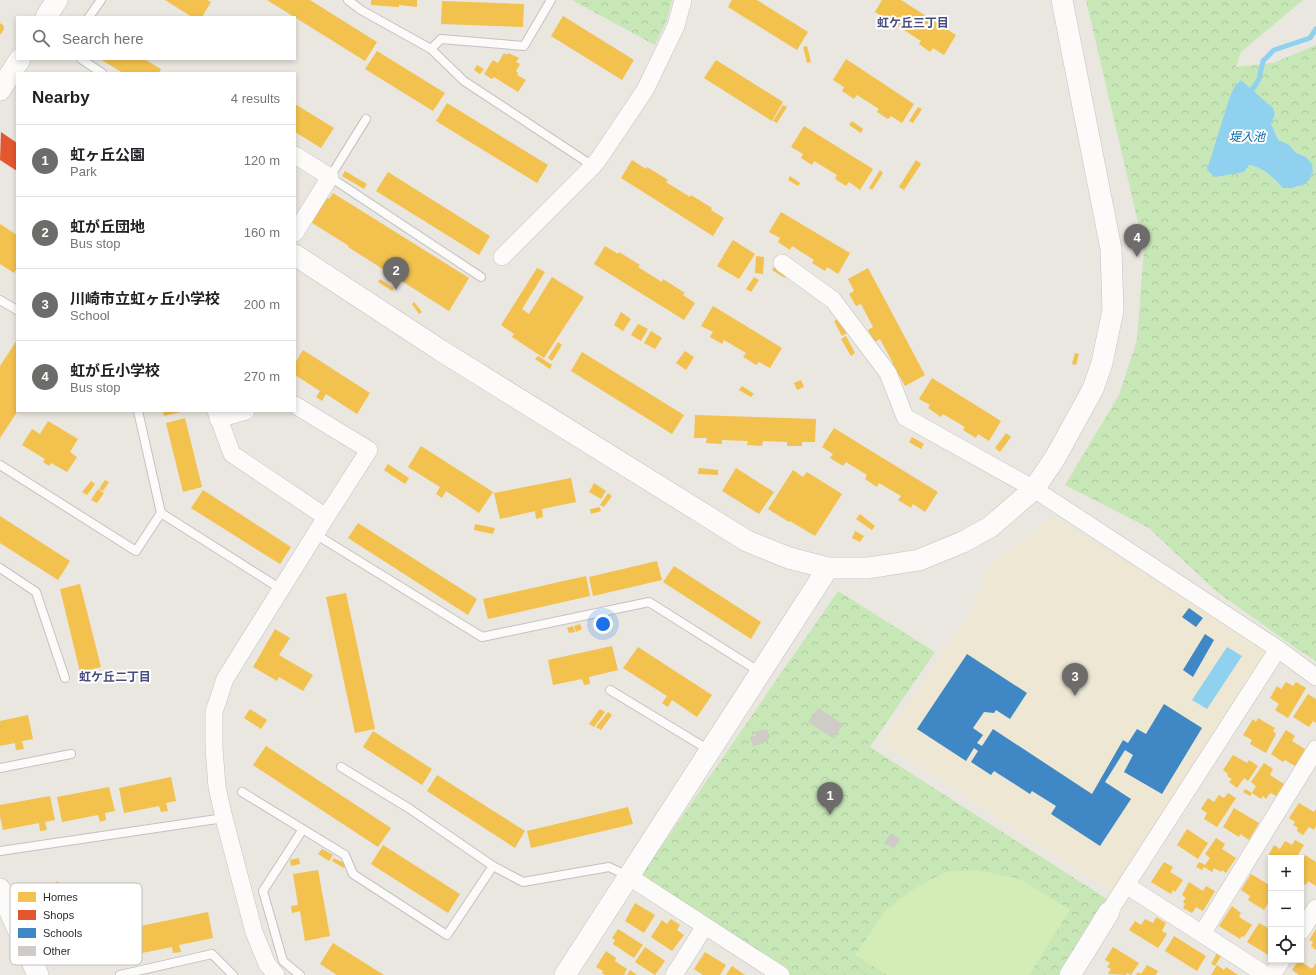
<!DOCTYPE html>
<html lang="en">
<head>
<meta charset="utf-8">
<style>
  :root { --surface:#fff; --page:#f2f2f2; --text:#202124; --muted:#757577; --line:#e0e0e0; --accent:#6e6c6a }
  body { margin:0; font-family:Helvetica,"Noto Sans JP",sans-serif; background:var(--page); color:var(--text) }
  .controls { position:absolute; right:12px; bottom:12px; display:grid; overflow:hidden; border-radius:0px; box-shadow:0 2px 6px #0003 }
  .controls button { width:36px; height:36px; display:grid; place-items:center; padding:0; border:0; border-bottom:1px solid var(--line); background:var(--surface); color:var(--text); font:20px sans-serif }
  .you { position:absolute; left:603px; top:624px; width:14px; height:14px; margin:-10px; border:3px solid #fff; border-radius:50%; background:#1a73e8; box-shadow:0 0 0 6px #1a73e833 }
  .badge { display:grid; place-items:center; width:26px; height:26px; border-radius:50%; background:var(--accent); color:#fff; font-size:13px; font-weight:700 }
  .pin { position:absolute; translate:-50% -33px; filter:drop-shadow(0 1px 2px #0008) }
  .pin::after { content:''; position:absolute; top:21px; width:14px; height:12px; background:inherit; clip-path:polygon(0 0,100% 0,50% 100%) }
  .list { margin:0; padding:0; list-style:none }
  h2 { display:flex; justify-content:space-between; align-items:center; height:52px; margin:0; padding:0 16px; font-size:17px }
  h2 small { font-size:13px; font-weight:400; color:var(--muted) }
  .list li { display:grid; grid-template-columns:26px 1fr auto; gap:12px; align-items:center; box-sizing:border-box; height:72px; padding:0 16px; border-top:1px solid var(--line) }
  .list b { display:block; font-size:15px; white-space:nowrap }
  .list p { margin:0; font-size:13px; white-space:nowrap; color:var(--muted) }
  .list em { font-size:13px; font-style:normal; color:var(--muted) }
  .icon { flex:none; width:22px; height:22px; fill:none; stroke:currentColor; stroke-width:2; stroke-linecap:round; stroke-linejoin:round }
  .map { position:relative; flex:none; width:1316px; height:975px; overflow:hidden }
  .search { position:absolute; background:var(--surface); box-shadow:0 2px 6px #0003; left:16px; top:16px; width:280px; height:44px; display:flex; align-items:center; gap:10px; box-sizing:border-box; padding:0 14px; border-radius:0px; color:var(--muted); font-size:15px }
  .panel { position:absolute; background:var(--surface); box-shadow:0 2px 6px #0003; left:16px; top:72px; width:280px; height:340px; border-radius:0px }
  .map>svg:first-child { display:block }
  .education { fill:#ede7d4 }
  .forest { fill:url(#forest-crowns); fill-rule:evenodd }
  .pitch { fill:#d4ecb5 }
  .water { fill:#90d1ef }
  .homes { fill:#f2c14e }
  .shops { fill:#e4572e }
  .schools { fill:#3f88c5 }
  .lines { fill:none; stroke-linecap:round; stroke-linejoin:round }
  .stream { stroke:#90d1ef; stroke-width:5 }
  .building { fill:#cfccc7 }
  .service-casing { stroke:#c3c2c2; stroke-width:10 }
  .minor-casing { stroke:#c3c2c2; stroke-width:18 }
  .tertiary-casing { stroke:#c3c2c2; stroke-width:22 }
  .service { stroke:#fcfbfa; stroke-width:8 }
  .minor { stroke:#fcfbfa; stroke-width:17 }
  .tertiary { stroke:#fcfbfa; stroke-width:21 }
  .labels { text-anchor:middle; stroke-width:4; stroke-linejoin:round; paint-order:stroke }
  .neighbourhood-label { font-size:12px; font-weight:bold; fill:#484f7f; stroke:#fff }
  .water-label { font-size:12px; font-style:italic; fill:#0564a6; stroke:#fff }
  .key { fill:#fff; stroke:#bfbfbf; stroke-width:1 }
  .key-label { font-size:11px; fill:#2b2b2b }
</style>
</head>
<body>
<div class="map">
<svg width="1316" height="975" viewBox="0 0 1316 975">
  <defs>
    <pattern id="forest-crowns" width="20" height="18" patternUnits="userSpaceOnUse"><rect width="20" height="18" fill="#c8e7b7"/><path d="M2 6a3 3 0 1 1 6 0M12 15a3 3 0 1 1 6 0" fill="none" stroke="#acc69e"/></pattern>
  </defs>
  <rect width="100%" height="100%" fill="#eae6e0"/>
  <path class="education" d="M 1053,516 L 1267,651 L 1113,892 L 881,742 L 974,607 L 987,567 Z"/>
  <path class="forest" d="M 572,0 L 672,0 L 667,20 L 655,45 Z
    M 1086,0 L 1303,0 L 1241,52 L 1236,67 L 1273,63 L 1316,45 L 1316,661 L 1300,651 L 1217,592 L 1149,528 L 1065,485 L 1119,395 L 1137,340 L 1144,248 ZM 1230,96 L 1275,115 L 1271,123 L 1278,140 L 1288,144 L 1296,153 L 1306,157 L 1298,187 L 1283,188 C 1273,177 1264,168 1249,165 L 1244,172 L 1215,176 L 1220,129 Z
    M 838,591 L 935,652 L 870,747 L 1107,899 L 1060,975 L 791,975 L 636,883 Z"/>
  <path class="pitch" d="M 978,870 L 1022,880 L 1070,910 L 1029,975 L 887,975 L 855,955 L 885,911 L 912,890 L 945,872 Z"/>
  <path class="water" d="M 1241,80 L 1273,108 L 1275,115 L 1271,123 L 1278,140 L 1288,144 L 1296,153 L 1306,157 L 1312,164 L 1313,172 L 1309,180 L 1305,184 L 1292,188 L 1283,188 C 1273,177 1264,168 1249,165 L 1244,172 L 1215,177 L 1207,170 L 1230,96 L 1235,86 Z
    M 1227,647 L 1242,656 L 1207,709 L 1192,700 Z"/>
  <path class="homes" d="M 165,0 L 207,0 L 211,2 L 202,17 L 192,17 Z
    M 267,0 L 310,0 L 377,42 L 365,61 Z
    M 371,0 L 417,0 L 417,7 L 399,5 L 399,7 L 371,5 Z
    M 732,0 L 757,0 L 808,32 L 797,50 L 728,7 Z
    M 882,0 L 901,0 L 956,35 L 944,55 L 933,48 L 930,52 L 919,44 L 921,41 L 898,26 L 896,29 L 885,22 L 886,19 L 875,12 Z
    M 442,1 L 524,4 L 523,27 L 441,24 Z
    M 563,16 L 634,60 L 622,80 L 551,36 Z
    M 0,23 L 4,26 L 4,29 L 0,35 Z
    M 807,46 L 811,62 L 807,63 L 803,47 Z
    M 377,51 L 445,93 L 433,111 L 365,69 Z
    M 504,53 L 507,55 L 508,53 L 519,58 L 516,62 L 520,64 L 516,71 L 518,73 L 517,75 L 526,80 L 518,92 L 494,77 L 492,79 L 484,74 L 493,60 L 498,63 Z
    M 100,59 L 144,59 L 161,69 L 159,73 L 123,73 Z
    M 846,59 L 914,104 L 902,123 L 891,116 L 888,119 L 877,112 L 879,109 L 857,95 L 854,99 L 842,91 L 844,87 L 833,80 Z
    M 716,60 L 783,102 L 772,121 L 704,78 Z
    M 477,65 L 484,69 L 480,74 L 474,70 Z
    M 447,103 L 548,165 L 537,183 L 436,121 Z
    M 295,104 L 334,128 L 321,148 L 295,132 Z
    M 783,105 L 787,107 L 777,123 L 773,121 Z
    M 918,107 L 922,109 L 913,123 L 909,121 Z
    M 852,121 L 863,129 L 861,133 L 849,125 Z
    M 804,126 L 873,169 L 860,190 L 849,182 L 846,186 L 835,179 L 837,175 L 814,161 L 812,165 L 801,158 L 803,154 L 791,147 Z
    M 632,160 L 646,169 L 647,167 L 668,180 L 666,182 L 690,197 L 691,195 L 712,208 L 711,210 L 724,218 L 713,236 L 621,178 Z
    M 916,160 L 921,164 L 904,190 L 899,187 Z
    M 880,170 L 883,173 L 872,190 L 869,188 Z
    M 345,171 L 367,184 L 364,189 L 342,176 Z
    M 388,172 L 490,236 L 479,255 L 376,191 Z
    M 790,176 L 800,183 L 798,186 L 788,180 Z
    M 333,193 L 469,278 L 449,311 L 348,247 L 349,246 L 309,221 L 324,196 L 329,199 Z
    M 781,212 L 850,253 L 838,274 L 827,267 L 825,271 L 812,263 L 814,260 L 792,246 L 790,250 L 778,242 L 780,238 L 769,232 Z
    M 0,224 L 17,235 L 17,268 L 14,273 L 0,264 Z
    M 733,240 L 755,254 L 739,279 L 717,266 Z
    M 605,246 L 618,254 L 619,252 L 640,265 L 638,267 L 662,282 L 663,279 L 685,293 L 683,295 L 695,303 L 684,320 L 594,264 Z
    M 756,256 L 764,257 L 763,274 L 755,273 Z
    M 775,266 L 788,274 L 785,278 L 772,270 Z
    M 537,268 L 545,272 L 522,309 L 529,314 L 552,277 L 584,297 L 544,358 L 512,337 L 514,334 L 501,325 Z
    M 868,268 L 925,375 L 905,386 L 899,375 L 894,378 L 888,365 L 893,363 L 880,339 L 875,342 L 868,330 L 873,327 L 861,304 L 856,306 L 849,294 L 854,291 L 848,279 Z
    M 754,277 L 759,280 L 751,292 L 746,289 Z
    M 380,279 L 394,288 L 392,291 L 378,282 Z
    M 414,302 L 422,312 L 419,314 L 412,304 Z
    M 713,306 L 782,348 L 770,368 L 759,362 L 756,365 L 743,357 L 746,353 L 724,340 L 722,344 L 710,337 L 713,332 L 701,326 Z
    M 621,312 L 631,319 L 623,331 L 614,325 Z
    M 838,319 L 847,333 L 842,336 L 834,321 Z
    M 638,324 L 648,329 L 641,341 L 631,335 Z
    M 651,331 L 662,338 L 655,349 L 644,343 Z
    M 846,336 L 855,353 L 851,356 L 841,339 Z
    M 17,340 L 17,412 L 0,438 L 0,366 Z
    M 558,342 L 562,345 L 552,361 L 548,358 Z
    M 303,350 L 370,393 L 357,414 L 326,394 L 322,401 L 316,397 L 320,391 L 295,375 L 295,363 Z
    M 685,351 L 694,357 L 686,370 L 676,363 Z
    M 582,352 L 684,415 L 672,434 L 571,371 Z
    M 1075,353 L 1079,354 L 1076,365 L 1072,364 Z
    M 538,356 L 552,365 L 550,369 L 535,359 Z
    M 932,378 L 1001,421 L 989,441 L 978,434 L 976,438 L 963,430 L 965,427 L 943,414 L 941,417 L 928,408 L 930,405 L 919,399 Z
    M 801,380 L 804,387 L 797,390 L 794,383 Z
    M 742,386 L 754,394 L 751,397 L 739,390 Z
    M 163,411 L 181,411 L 181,412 L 164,416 Z
    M 695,415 L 816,419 L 815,442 L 802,442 L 802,446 L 787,446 L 787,442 L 763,441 L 762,446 L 747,445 L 748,441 L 722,440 L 722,444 L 706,443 L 707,438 L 694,438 Z
    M 185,418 L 202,487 L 183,492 L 166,423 Z
    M 48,421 L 78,439 L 70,452 L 77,457 L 67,472 L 51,463 L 49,466 L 43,462 L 45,459 L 22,445 L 32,429 L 40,434 Z
    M 834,428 L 938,492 L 925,512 L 913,504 L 911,508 L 898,500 L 901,496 L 879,483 L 877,487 L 865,479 L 867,475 L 846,462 L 843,466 L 830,458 L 833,454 L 822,447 Z
    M 1006,433 L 1011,437 L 1000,452 L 995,448 Z
    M 912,437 L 924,444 L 921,449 L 909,442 Z
    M 421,446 L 493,492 L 479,513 L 446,491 L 442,498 L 436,494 L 440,487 L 408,467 Z
    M 388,464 L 409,478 L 405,484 L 384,470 Z
    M 699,468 L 718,470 L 718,475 L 698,474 Z
    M 736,468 L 774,492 L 759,514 L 722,491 Z
    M 793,470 L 803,477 L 807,472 L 842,494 L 815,536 L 790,521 L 789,522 L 768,509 Z
    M 571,478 L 576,502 L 542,509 L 543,517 L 536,519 L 535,511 L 500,519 L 494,493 Z
    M 105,480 L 109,482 L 103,491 L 99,489 Z
    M 91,481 L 95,484 L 87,495 L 82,492 Z
    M 594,483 L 606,491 L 601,499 L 589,492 Z
    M 98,489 L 104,493 L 97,503 L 91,500 Z
    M 203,490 L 291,547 L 280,564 L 191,508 Z
    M 608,493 L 612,496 L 604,507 L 600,505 Z
    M 600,507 L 601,511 L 591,514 L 590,509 Z
    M 860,514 L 875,526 L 872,530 L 856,519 Z
    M 0,516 L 70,561 L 58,580 L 0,543 Z
    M 358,523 L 477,599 L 468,615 L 348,538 Z
    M 475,524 L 495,528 L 493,534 L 474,530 Z
    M 855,531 L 864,536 L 860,542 L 852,538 Z
    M 657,561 L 662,580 L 593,596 L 589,577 Z
    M 674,566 L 761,622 L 751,639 L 663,582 Z
    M 586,576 L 590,596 L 488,619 L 483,599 Z
    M 80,584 L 101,667 L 80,672 L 60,589 Z
    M 346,593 L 375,729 L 355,733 L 326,597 Z
    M 580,624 L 582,629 L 576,632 L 574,626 Z
    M 573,626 L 575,632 L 569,633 L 567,628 Z
    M 275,629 L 290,638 L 279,655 L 313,675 L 303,691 L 279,677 L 277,681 L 253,667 Z
    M 612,646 L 618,670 L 589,677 L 590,684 L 584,685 L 582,679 L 553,685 L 548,660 Z
    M 638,647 L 712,695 L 697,717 L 672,700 L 668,707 L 662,703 L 667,696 L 623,668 Z
    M 1286,682 L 1293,686 L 1296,682 L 1306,688 L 1288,718 L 1275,710 L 1279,704 L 1270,698 L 1277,686 L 1281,689 Z
    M 1308,694 L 1316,699 L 1316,723 L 1313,721 L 1309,727 L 1293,717 Z
    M 250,709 L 267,720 L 261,729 L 244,718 Z
    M 600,709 L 605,712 L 594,727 L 589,724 Z
    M 608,712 L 612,715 L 601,730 L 596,727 Z
    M 28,715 L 33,739 L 22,741 L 24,749 L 16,750 L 15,743 L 0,746 L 0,721 Z
    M 1258,718 L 1275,728 L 1273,731 L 1276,734 L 1266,753 L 1250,744 L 1252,740 L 1243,735 L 1253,719 L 1256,722 Z
    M 1286,730 L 1295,736 L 1292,741 L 1305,749 L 1295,766 L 1285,760 L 1283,762 L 1271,754 Z
    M 373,731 L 432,769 L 422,785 L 363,747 Z
    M 266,746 L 391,828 L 378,847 L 253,765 Z
    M 1233,755 L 1247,763 L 1249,760 L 1258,766 L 1248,781 L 1244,778 L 1237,788 L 1229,782 L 1232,779 L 1227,776 L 1228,774 L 1223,770 Z
    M 1264,763 L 1273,769 L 1270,775 L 1284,784 L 1276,796 L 1271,793 L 1270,794 L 1269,794 L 1266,799 L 1263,796 L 1261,799 L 1252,793 L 1256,786 L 1251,782 Z
    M 437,775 L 525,831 L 515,848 L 427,791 Z
    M 171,777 L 176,801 L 166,803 L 168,811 L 161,812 L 159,806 L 124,813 L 119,788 Z
    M 109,787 L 115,811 L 105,813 L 106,820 L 100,822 L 98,815 L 62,822 L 57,797 Z
    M 1245,789 L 1252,793 L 1250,796 L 1243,792 Z
    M 1228,793 L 1236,798 L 1217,827 L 1204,819 L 1207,813 L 1201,809 L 1208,798 L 1214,802 L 1219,795 L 1224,798 Z
    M 50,796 L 55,820 L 45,822 L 47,830 L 40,831 L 39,823 L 3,830 L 0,816 L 0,805 Z
    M 1299,803 L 1314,812 L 1316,809 L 1316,826 L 1314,830 L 1309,827 L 1303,835 L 1297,831 L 1298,828 L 1293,825 L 1295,822 L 1289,818 Z
    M 628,807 L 633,824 L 531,848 L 527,831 Z
    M 1234,808 L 1259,823 L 1249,840 L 1240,834 L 1239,837 L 1223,827 Z
    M 1187,829 L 1208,843 L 1198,859 L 1177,845 Z
    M 1216,838 L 1225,844 L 1222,849 L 1236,858 L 1226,873 L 1222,870 L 1221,872 L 1214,868 L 1212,872 L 1204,867 L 1202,870 L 1196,867 L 1199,862 L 1205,865 L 1210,858 L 1205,854 Z
    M 1295,840 L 1304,845 L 1296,858 L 1271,858 L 1268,856 L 1274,845 L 1280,849 L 1285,841 L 1292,845 Z
    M 383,845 L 460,894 L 448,913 L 371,864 Z
    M 322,849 L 333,855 L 329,861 L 318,854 Z
    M 1305,855 L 1316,862 L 1316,886 L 1308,881 L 1306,885 L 1301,882 L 1301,862 Z
    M 299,858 L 300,864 L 291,866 L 290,860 Z
    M 334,858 L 346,864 L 344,868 L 332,861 Z
    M 1164,862 L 1173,867 L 1170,872 L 1183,880 L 1175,892 L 1173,890 L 1171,894 L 1151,882 Z
    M 318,870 L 330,936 L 305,941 L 300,911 L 292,913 L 291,906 L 298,905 L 293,874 Z
    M 1251,874 L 1271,886 L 1271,898 L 1264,910 L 1248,900 L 1250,896 L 1241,890 Z
    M 57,881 L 129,926 L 116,947 L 84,927 L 79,933 L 72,929 L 76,923 L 43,903 Z
    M 1189,882 L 1203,891 L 1206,886 L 1215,891 L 1203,911 L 1196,907 L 1192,913 L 1183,908 L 1185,904 L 1183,902 L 1186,898 L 1182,895 Z
    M 635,903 L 655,915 L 644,933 L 625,921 Z
    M 1232,906 L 1241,913 L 1239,917 L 1252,925 L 1244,937 L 1242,936 L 1240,939 L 1219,926 Z
    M 208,912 L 213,938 L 179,945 L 181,952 L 173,953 L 172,947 L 137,954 L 131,928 Z
    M 1156,917 L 1166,923 L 1162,931 L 1167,934 L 1158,948 L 1129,930 L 1135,921 L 1141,925 L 1145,919 L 1153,923 Z
    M 671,919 L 680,925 L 677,930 L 684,935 L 672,951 L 651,937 L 662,920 L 667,924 Z
    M 1259,923 L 1270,929 L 1267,933 L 1271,935 L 1270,956 L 1247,942 Z
    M 618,929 L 643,945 L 634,958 L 613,944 L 615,940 L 612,938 Z
    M 1316,929 L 1316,950 L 1311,946 L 1313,942 L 1309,940 Z
    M 1174,936 L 1206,956 L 1197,971 L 1165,951 Z
    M 333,943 L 384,975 L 337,975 L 320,964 Z
    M 645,947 L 665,961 L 655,975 L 635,962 Z
    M 1113,947 L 1139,963 L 1131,975 L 1127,973 L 1126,975 L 1108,974 L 1111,969 L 1107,967 L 1110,963 L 1105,960 Z
    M 606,951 L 616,958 L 615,961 L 627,969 L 624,975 L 605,975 L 602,973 L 603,971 L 596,967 Z
    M 705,952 L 726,965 L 720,975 L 703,975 L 694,969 Z
    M 1217,953 L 1221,956 L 1215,966 L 1211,964 Z
    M 1299,960 L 1312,969 L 1316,963 L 1316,975 L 1299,975 L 1292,970 Z
    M 1147,965 L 1158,971 L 1156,975 L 1136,975 L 1138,972 L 1141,974 Z
    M 1217,965 L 1224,970 L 1226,967 L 1238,975 L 1211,975 Z
    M 732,966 L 745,975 L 726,975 Z
    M 630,970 L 637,975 L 627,975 Z"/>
  <path class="shops" d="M 1,132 L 17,143 L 17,171 L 0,160 Z"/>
  <path class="schools" d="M 1189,608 L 1203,618 L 1196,627 L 1182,617 Z
    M 1205,634 L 1214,640 L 1193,677 L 1183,670 Z
    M 967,654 L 1027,693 L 1010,719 L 996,710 L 994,713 L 984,712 L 973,728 L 983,735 L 977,743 L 982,746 L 993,729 L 1092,794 L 1123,740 L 1128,743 L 1137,729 L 1146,734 L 1164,704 L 1202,728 L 1162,794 L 1124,772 L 1133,755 L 1125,750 L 1105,782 L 1131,799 L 1100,846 L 1051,814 L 1056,806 L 1032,791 L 1030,794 L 994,771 L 991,775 L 971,762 L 978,751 L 974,748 L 966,761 L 917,729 Z"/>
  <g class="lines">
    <path class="stream" d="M 1252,90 L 1259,79 L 1263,61 L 1274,50 L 1310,38 L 1316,29"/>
  </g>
  <path class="building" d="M 818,708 L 843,724 L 834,739 L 808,722 Z
    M 767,729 L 770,736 L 768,740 L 762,744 L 753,746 L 750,737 L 756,736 L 754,732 Z
    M 891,833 L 900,839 L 894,849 L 884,843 Z"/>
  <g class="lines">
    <defs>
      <path id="service" d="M 348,0 L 361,10 L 431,49 L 464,81 L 593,166
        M 89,17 L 101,0
        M 431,49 L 441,39 L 524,46 L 551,0
        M 81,59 L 102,73
        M 366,119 L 330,177 L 481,277
        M 0,300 L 17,310
        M 138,411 L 161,513 L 281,589
        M 0,465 L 136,551 L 161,513
        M 315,534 L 482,637 L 649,602 L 760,672
        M 0,568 L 36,592 L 65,678
        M 610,690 L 709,750
        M 341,767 L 410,809 L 493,866 L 523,882 L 609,867 L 628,876
        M 0,768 L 71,754
        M 242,792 L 345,855 L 353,874 L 447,935 L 493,866
        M 0,851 L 224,818
        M 120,975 L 212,954 L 233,975
        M 300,975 L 283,961 L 263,891 L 303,829"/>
      <path id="minor" d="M 295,155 L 330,177 L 295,233
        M 502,257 L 593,166 L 600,157 L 645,90 L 676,26 L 683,0
        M 782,263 L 833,300 L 888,373 L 905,417 L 1034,489 L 1278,649 L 1316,677
        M 216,411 L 232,454 L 326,517
        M 218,419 L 246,411
        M 628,876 L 781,975
        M 1126,885 L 1266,975
        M 1109,912 L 1126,885 L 1278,649
        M 1301,931 L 1316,908
        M 1202,934 L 1316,749
        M 276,975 L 267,964 L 254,932 L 224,818 L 217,787 L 214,748 L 214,712 L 225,679 L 326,517 L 369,450 L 295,405
        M 674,975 L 705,926
        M 1272,975 L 1282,960"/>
      <path id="tertiary" d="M 46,17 L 57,0
        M 0,90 L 20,59
        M 295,255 L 440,350 L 747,541 L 789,558 L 828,568 L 868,568 L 919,560 L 963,542 L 990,527 L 1034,489 L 1055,458 L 1093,389 L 1102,363 L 1113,310 L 1111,249 L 1062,0
        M 0,889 L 38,975
        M 565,975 L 828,568
        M 1070,975 L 1109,912"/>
    </defs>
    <use href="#service" class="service-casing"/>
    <use href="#minor" class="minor-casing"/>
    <use href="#tertiary" class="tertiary-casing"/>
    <use href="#service" class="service"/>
    <use href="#minor" class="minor"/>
    <use href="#tertiary" class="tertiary"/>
  </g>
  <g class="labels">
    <g class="neighbourhood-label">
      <text x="913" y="27">虹ケ丘三丁目</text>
      <text x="115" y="681">虹ケ丘二丁目</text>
    </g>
    <g class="water-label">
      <text x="1247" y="141">堤入池</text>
    </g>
  </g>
  <rect x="10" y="883" width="132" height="82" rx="6" class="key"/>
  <rect x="18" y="892" width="18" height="10" fill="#f2c14e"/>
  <rect x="18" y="910" width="18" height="10" fill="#e4572e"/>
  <rect x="18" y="928" width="18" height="10" fill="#3f88c5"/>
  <rect x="18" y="946" width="18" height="10" fill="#cfccc7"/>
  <g class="key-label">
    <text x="43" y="901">Homes</text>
    <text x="43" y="919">Shops</text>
    <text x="43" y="937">Schools</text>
    <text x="43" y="955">Other</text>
  </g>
</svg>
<div class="controls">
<button>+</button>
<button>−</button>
<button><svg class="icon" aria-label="locate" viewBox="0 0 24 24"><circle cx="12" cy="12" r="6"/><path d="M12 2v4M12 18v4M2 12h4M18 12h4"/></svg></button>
</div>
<div class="you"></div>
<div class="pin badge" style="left:830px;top:815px">1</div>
<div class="pin badge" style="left:396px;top:290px">2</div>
<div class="pin badge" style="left:1075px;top:696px">3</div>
<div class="pin badge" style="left:1137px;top:257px">4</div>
<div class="search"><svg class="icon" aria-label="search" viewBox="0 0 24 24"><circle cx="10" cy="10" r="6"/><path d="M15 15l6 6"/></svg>Search here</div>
<section class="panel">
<h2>Nearby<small>4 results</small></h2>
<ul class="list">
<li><span class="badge">1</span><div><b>虹ヶ丘公園</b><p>Park</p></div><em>120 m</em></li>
<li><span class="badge">2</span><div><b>虹が丘団地</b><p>Bus stop</p></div><em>160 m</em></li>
<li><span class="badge">3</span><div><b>川崎市立虹ヶ丘小学校</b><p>School</p></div><em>200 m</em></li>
<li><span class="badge">4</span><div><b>虹が丘小学校</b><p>Bus stop</p></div><em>270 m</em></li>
</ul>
</section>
</div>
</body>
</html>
